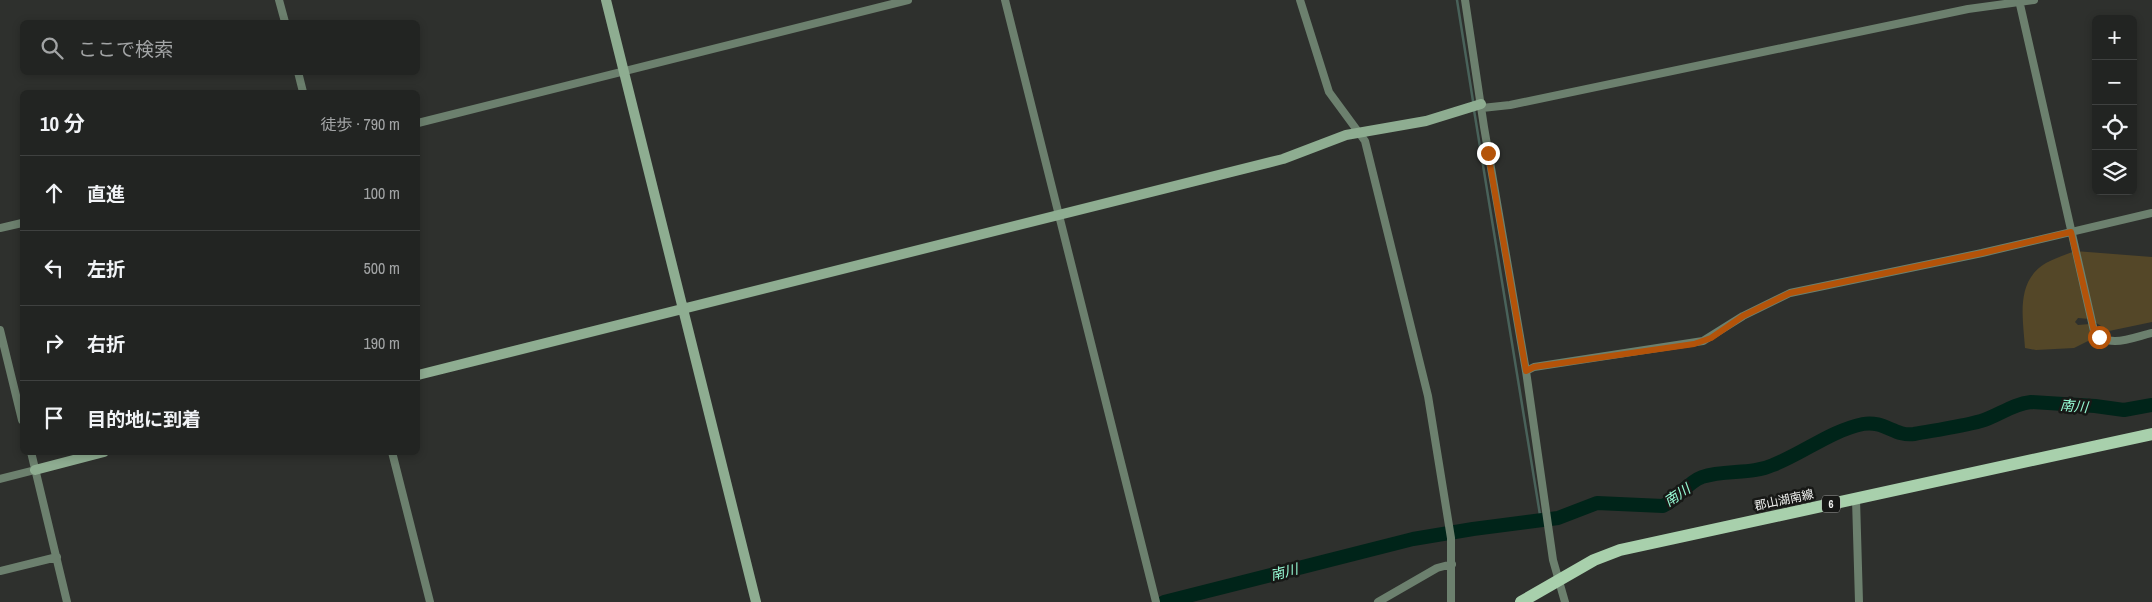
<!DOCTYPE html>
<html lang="ja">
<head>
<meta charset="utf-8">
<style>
  :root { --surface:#222422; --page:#2e302f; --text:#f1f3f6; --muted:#a2a4a5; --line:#3f4140 }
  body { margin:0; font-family:"Archivo Narrow","Noto Sans JP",sans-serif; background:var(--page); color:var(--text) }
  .controls { position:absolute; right:15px; top:15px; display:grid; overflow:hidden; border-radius:8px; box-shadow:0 2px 8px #0003 }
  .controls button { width:45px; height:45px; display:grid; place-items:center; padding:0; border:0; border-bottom:1px solid var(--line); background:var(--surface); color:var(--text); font:25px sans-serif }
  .stop { position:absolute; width:15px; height:15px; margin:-11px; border:4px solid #b45309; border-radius:50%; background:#fff }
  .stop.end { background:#b45309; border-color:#fff; box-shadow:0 1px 5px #0008 }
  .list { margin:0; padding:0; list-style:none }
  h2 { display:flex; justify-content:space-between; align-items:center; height:65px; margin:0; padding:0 20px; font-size:21px }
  h2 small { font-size:16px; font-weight:400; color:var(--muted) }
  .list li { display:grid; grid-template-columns:32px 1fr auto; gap:15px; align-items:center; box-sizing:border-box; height:75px; padding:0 20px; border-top:1px solid var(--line) }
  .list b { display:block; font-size:19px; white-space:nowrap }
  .list em { font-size:16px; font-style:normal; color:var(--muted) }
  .icon { flex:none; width:28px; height:28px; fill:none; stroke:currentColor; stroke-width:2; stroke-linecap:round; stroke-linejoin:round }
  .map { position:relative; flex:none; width:2152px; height:602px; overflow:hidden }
  .search { position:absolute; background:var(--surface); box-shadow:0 2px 8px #0003; left:20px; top:20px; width:400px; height:55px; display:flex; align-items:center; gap:12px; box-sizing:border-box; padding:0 18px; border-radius:8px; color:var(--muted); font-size:19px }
  .panel { position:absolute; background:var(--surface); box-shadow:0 2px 8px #0003; left:20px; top:90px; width:400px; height:365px; border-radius:8px }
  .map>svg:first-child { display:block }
  .green { fill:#544728 }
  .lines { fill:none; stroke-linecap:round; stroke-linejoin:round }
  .stream { stroke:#49625a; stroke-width:2.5 }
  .river { stroke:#002419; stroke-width:14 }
  .street { stroke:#6c806e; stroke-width:8 }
  .secondary { stroke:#8ead91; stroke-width:10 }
  .primary { stroke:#a8d0ac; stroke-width:12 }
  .route { stroke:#b45309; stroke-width:6 }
  .labels { text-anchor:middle; stroke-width:5; stroke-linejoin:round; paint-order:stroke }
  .shield { fill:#171816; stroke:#b0b1af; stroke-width:1 }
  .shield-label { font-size:11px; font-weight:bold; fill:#f2f3f1 }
  .street-label { font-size:12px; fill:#f2f3f1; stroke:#171816 }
  .water-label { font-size:14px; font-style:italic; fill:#97fbd5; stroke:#171816 }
</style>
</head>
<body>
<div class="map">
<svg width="2152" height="602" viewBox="0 0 2152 602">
  <rect width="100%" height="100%" fill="#2e302d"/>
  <path class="green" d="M 2075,251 L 2152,257 L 2152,322 L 2109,331 L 2090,319 L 2078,318 L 2075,322 L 2078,325 L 2090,324 L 2094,338 L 2074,348 L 2036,350 L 2025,348 C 2023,318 2015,281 2046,263 C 2055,258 2065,255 2075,251 Z"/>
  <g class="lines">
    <path class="stream" d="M 1457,0 L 1473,101
      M 1474,110 L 1541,521"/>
    <path class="river" d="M 1164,602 L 1413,539 L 1473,529 L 1558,518 L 1597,503 L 1663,506 C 1678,499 1686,483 1702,477 C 1725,469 1751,475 1773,465 C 1804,453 1830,431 1863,424 C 1884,420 1895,437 1914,434 C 1936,430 1959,427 1981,421 C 1998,416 2012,404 2031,402 L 2095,406 L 2124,410 L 2152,405"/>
    <path class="street" d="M 279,0 L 285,22
      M 1005,0 L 1156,602
      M 1300,0 L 1329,92 L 1365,141 L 1428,396 L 1451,538 L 1451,602
      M 1465,0 L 1484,127 L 1526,371 L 1553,560 L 1565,602
      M 2019,0 L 2094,331 C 2107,350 2134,337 2152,333
      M 298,72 L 303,92
      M 1482,108 L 1510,105 L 1968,9 L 2034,0
      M 418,123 L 908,0
      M 0,228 L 22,223
      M 0,330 L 22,420
      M 1526,371 L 1534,367 L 1703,341 L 1743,316 L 1790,293 L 1982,253 L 2152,213
      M 31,452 L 67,602
      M 392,452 L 430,602
      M 0,479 L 35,470
      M 1856,499 L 1859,602
      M 0,571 L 57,557
      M 1378,602 L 1437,568 L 1452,564"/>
    <path class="secondary" d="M 606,0 L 756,602
      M 418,375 L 1283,159 L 1346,135 L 1426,121 L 1481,104
      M 35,470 L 104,452"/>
    <path class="primary" d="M 1521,602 L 1594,560 L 1620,550 L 2152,434"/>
  </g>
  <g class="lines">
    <path class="route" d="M 1488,153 L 1526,371 L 1534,367 L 1694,344 L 1711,338 L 1743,316 L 1790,293 L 1982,253 L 2071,232 L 2094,331 L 2099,337"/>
  </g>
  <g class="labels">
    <rect class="shield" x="1822" y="495.5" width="18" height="17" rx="4"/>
    <g class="shield-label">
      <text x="1831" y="508">6</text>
    </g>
    <g class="street-label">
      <text transform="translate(1784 500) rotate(-12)" y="4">郡山湖南線</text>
    </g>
    <g class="water-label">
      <text transform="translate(2074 406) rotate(5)" y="5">南川</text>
      <text transform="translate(1677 495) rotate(-34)" y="5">南川</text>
      <text transform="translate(1284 572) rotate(-14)" y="5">南川</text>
    </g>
  </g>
</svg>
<div class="controls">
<button>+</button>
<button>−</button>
<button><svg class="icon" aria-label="locate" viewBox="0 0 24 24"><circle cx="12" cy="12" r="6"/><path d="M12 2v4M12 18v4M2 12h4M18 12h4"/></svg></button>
<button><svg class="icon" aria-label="layers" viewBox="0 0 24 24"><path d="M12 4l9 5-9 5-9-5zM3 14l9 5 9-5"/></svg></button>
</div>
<div class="stop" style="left:2099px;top:337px"></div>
<div class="stop end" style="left:1488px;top:153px"></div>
<div class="search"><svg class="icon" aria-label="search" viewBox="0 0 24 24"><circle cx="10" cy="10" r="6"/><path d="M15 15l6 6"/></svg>ここで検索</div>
<section class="panel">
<h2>10 分<small>徒歩 · 790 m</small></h2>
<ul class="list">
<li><svg class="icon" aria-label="ahead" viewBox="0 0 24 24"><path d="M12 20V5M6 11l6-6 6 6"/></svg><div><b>直進</b></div><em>100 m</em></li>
<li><svg class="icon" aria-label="left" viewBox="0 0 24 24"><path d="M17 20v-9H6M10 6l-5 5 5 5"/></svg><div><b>左折</b></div><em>500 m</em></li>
<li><svg class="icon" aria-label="right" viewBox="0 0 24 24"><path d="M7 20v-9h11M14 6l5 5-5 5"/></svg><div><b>右折</b></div><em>190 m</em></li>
<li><svg class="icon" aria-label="arrive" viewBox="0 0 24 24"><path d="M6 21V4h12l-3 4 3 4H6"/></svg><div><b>目的地に到着</b></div></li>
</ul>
</section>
</div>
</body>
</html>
